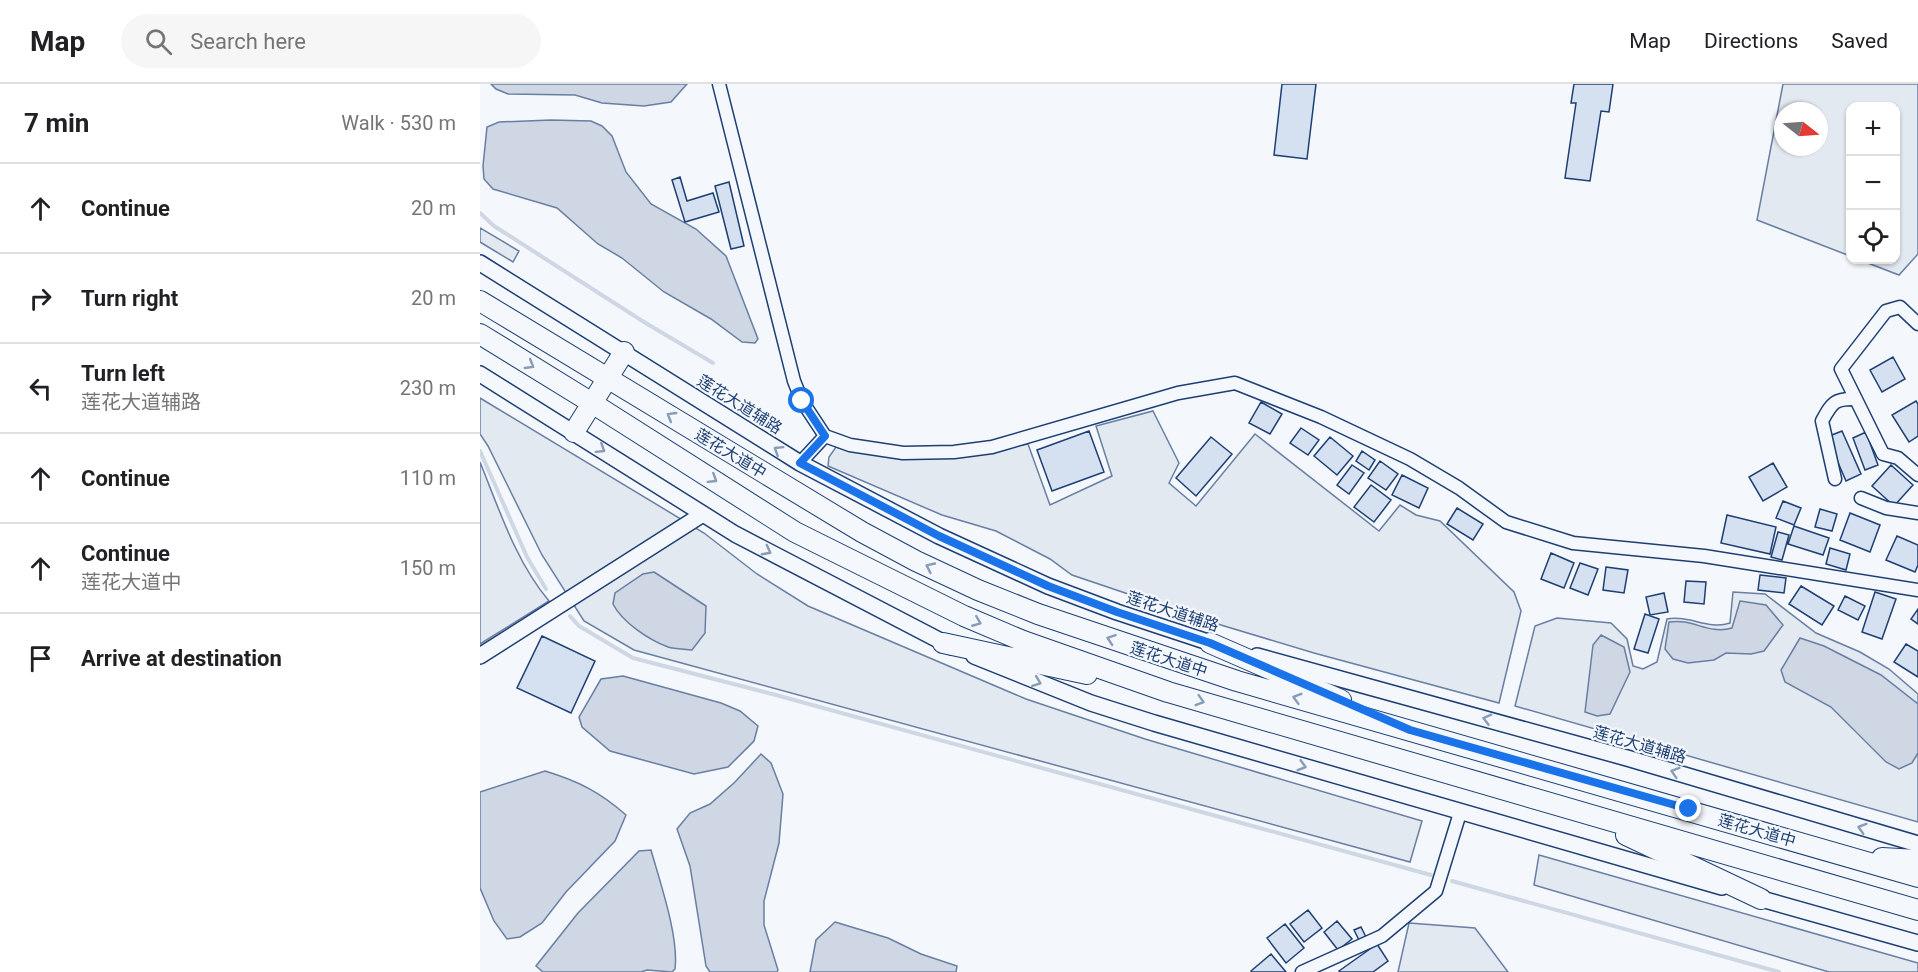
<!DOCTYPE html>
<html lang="en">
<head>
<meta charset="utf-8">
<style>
  :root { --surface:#fff; --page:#f6f6f6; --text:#202124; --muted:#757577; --line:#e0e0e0 }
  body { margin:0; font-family:Roboto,"Noto Sans SC",sans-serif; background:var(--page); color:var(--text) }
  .controls { position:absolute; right:18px; top:18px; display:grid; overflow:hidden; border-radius:12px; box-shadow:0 2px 4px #0004 }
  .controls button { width:54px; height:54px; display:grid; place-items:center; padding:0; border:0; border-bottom:2px solid var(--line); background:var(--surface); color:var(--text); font:30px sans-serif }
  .compass { position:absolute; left:1294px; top:18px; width:54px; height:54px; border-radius:50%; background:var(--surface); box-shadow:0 2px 4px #0004; rotate:107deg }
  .stop { position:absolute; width:18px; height:18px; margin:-14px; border:4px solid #1a73e8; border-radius:50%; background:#fff }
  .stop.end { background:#1a73e8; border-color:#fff; box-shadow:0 2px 6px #0008 }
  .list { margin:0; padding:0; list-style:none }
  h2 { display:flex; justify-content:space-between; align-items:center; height:78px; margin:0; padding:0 24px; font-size:26px }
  h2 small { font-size:20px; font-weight:400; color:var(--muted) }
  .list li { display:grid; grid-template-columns:39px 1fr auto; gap:18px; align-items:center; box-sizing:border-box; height:90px; padding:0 24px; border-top:2px solid var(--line) }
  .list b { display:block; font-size:22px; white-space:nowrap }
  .list p { margin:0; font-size:20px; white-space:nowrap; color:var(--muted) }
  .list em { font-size:20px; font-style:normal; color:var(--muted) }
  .icon { flex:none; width:33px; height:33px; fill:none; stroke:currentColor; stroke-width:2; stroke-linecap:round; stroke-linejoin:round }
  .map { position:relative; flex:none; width:1438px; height:888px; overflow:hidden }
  header { display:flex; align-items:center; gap:36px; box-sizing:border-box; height:84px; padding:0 30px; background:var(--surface); border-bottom:2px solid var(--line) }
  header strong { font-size:28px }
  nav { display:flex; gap:33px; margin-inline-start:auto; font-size:21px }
  .search { width:420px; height:54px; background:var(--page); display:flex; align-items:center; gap:15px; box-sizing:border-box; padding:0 21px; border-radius:33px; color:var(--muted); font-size:22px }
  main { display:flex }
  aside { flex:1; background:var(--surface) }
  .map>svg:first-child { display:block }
  .green { fill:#e3e9f0; stroke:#687fa3; stroke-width:1.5; fill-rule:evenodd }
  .water { fill:#cfd7e4; stroke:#687fa3; stroke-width:1.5 }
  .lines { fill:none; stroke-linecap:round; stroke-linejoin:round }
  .stream { stroke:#cfd7e4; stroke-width:4 }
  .building { fill:#d5e0f0; stroke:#1d3f73; stroke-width:1.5 }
  .minor-casing { stroke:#1d3f73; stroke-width:15 }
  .tertiary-casing { stroke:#1d3f73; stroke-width:18 }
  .primary-casing { stroke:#1d3f73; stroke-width:22 }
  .minor { stroke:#f4f7fb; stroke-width:12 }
  .tertiary { stroke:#f4f7fb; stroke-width:15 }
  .primary { stroke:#f4f7fb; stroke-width:20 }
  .oneway { stroke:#889bb7 }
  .route { stroke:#1a73e8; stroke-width:8 }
  .labels { text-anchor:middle; stroke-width:4.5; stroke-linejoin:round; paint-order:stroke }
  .street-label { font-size:16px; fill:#1d3f73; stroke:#f4f7fb }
</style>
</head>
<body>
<header>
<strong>Map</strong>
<div class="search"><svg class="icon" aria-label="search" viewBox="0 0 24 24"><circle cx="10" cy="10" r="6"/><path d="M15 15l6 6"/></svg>Search here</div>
<nav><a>Map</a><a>Directions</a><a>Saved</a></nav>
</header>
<main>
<aside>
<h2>7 min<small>Walk · 530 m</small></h2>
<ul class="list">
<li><svg class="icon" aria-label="ahead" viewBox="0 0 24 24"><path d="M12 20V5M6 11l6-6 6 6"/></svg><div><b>Continue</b></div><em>20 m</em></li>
<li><svg class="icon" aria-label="right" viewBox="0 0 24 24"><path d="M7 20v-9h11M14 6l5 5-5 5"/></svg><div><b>Turn right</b></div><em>20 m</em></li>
<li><svg class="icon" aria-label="left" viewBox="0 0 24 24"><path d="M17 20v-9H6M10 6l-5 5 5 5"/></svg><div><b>Turn left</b><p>莲花大道辅路</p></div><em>230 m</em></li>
<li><svg class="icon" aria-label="ahead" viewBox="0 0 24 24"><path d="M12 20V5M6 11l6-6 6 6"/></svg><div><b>Continue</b></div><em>110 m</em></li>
<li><svg class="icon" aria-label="ahead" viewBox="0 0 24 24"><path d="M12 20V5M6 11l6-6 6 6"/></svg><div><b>Continue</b><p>莲花大道中</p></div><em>150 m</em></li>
<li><svg class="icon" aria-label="arrive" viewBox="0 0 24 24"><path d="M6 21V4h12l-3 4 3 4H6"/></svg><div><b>Arrive at destination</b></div></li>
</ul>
</aside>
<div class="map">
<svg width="1438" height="888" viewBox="0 0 1438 888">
  <rect width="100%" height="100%" fill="#f4f7fb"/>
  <path class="green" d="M 1303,0 L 1438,0 L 1438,170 L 1419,191 L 1380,176 L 1416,176 L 1416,22 L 1370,22 L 1370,172 L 1277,136 ZM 1303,27 L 1339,27 L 1339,63 L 1303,63 Z
    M 0,144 L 39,167 L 33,178 L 0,158 Z
    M 0,314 L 224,449 L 277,490 L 328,522 L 546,615 L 665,655 L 942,737 L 930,778 L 154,566 L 104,537 L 62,471 L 8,362 L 0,350 Z
    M 673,327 L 699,379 L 689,399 L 716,422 L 775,350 L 899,447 L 920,421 L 936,431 L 960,437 L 1034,508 L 1041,527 L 1019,619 L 834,569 L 731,538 L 592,491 L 570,475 L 516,447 L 462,431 L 348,382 L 349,373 L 356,363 L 372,367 L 475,373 L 548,360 L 570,421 L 632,392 L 616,342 Z
    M 0,378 C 19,425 36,478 69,517 L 0,560 Z
    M 1253,508 L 1285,510 L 1336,549 L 1380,568 L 1409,585 L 1438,610 L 1438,738 L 1035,622 L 1055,542 L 1077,534 L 1131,539 L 1147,555 L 1153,582 L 1163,585 L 1177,578 L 1187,535 C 1210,531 1228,546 1250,539 Z
    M 1059,771 L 1438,879 L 1438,888 L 1349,888 L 1054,801 Z
    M 929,839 L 995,844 L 1028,888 L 918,888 Z"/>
  <path class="water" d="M 11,0 L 207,0 L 191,18 L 164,22 L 122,19 L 95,11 L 28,10 L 16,5 Z
    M 71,36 L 111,37 L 122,42 L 132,52 L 146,88 L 171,120 L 216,145 L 246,172 L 278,255 L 275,259 L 262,258 L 231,235 L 184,208 L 142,174 L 118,160 L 77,124 L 13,105 L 4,95 L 3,82 L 7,43 L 19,38 Z
    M 174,488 L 226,522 L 225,549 L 212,566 C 204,565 195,565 188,563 C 169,556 142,538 133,520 L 135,509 L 163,490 Z
    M 1260,517 L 1286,521 L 1303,541 L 1284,567 L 1271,570 L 1246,569 L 1234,576 L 1208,579 L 1193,575 L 1185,565 L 1189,538 C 1213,534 1228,551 1252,544 Z
    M 1121,551 L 1144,563 L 1150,588 L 1130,630 L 1117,632 L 1105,628 L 1113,561 Z
    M 1320,554 L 1344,562 L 1401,591 L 1438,620 L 1438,669 L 1432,679 L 1419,685 L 1406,678 L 1351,623 L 1305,598 L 1301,586 Z
    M 143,592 L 241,619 L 260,627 L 278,642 L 274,657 L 248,683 L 214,690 L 130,667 L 102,643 L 99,633 L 121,595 Z
    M 281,670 L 291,679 L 303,710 L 299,759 L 284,817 L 284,841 L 298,886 L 297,888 L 230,888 L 226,882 L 210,782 L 197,745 L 210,729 L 230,720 L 255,698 Z
    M 65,687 C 98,697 120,708 146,731 L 135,757 L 86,808 L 62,839 L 40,853 L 27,855 L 14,837 L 0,804 L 0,708 Z
    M 171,766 C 180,798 199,853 195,885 L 192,888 L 167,886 L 161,888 L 63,888 L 56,882 L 98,829 L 159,767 Z
    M 355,838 L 408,854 L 441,870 L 477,882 L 476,888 L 330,888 L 336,856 Z"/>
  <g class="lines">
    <path class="stream" d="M 0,129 L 14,142 L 164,238 L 233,279
      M 0,367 L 47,473 L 66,505
      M 90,532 L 99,542 L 153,574 L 296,611 L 951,791
      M 972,797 L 1299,888"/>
  </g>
  <path class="building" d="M 802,0 L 836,0 L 827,75 L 794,71 Z
    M 1094,0 L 1133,0 L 1129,28 L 1121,27 L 1110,97 L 1085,94 L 1096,19 L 1091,19 Z
    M 200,93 L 207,117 L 233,109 L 239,128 L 205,138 L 192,96 Z
    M 249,98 L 264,162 L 251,165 L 235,102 Z
    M 1413,273 L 1425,295 L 1402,308 L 1390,286 Z
    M 1436,317 L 1438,320 L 1438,352 L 1429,358 L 1412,331 Z
    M 781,318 L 802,330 L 790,350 L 769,339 Z
    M 821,344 L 839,356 L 828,371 L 810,359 Z
    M 609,347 L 624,388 L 572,407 L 557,366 Z
    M 1362,347 L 1381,390 L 1366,397 L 1347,353 Z
    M 1386,348 L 1398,381 L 1385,386 L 1373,354 Z
    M 731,353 L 752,370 L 716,412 L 696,394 Z
    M 850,353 L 873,372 L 857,391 L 834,372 Z
    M 882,367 L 895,376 L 889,386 L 876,377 Z
    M 900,377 L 918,390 L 906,406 L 888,394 Z
    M 1293,379 L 1307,403 L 1283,417 L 1269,393 Z
    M 872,381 L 884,389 L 869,410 L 857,401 Z
    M 1411,381 L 1433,401 L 1414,422 L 1392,402 Z
    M 922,391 L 948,404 L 939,424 L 912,411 Z
    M 891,401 L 911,416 L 894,438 L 874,423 Z
    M 1303,417 L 1321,424 L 1314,441 L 1296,434 Z
    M 977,424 L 1003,440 L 993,456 L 967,440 Z
    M 1340,425 L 1357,430 L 1352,447 L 1335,443 Z
    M 1370,429 L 1400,441 L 1390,468 L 1360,456 Z
    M 1247,431 L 1296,443 L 1290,470 L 1241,459 Z
    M 1314,442 L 1349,454 L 1343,471 L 1308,460 Z
    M 1298,448 L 1309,451 L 1302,476 L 1291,473 Z
    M 1417,452 L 1438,461 L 1438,481 L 1435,488 L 1406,476 Z
    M 1350,464 L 1370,470 L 1366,486 L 1346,480 Z
    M 1071,469 L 1094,479 L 1084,504 L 1061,495 Z
    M 1100,479 L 1118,485 L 1108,511 L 1090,504 Z
    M 1126,483 L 1148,486 L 1144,509 L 1123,506 Z
    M 1280,491 L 1306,494 L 1304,509 L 1278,506 Z
    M 1206,497 L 1226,498 L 1224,520 L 1204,518 Z
    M 1321,502 L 1354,522 L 1342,541 L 1309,520 Z
    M 1395,508 L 1416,515 L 1402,555 L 1382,548 Z
    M 1184,509 L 1188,528 L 1170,531 L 1166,513 Z
    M 1365,512 L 1385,522 L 1378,536 L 1358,526 Z
    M 1438,525 L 1438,540 L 1431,535 Z
    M 1165,530 L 1179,535 L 1168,569 L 1154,565 Z
    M 62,552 L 115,577 L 91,629 L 37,604 Z
    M 1426,560 L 1438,567 L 1438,593 L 1414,578 Z
    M 828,826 L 842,844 L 824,858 L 810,840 Z
    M 857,837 L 872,855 L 858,866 L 844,848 Z
    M 805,840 L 824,864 L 806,879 L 787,854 Z
    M 881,843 L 886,853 L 879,856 L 874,846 Z
    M 897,860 L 908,877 L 893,888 L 860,888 L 859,887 Z
    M 791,870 L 806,888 L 772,888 L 771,887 Z"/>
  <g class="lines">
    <defs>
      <path id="minor" d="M 239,0 L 314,297 L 322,317 L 345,352
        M 1438,240 L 1420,223 L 1406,227 L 1361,285 L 1403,370 L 1418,374 L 1438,391
        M 320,379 L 345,352 L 370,361 L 423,369 L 474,368 L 512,363 L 698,309 L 755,299 L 841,333 L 930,375 L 979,404 L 1026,438 L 1093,459 L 1224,472 L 1438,506
        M 1355,395 L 1342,337 C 1352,319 1354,314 1376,315
        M 1381,414 L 1406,424 L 1438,429
        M 822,888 L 902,852 L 956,807 L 980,729"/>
      <path id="tertiary" d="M 0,179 L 320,379 L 459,452 L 568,502 L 637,528 L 740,562
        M 0,290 L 255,450 L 472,563
        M 0,572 L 223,430
        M 494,572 L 611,619 L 674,639 L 1242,803
        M 777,572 L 1147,674 L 1438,760
        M 1271,812 L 1438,859"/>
      <path id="primary" d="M 0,217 L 382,448 L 436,477 L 498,506 L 558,530 L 757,597 L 1438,793
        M 0,250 L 112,319 L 315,448 L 484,532 L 543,557 L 688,608 L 1438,826
        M 94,348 L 144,268
        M 463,559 L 607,590
        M 730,559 L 861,616
        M 1146,751 L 1281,815
        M 1402,774 L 1438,776"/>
    </defs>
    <use href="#minor" class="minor-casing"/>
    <use href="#tertiary" class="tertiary-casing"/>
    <use href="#primary" class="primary-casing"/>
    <use href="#minor" class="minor"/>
    <use href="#tertiary" class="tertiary"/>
    <use href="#primary" class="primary"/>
  </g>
  <defs><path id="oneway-chevron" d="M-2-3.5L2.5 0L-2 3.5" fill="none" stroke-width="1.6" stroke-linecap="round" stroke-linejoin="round" transform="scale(1.5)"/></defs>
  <g class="oneway">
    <use href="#oneway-chevron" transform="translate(50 281) rotate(31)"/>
    <use href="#oneway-chevron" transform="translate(191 332) rotate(-149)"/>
    <use href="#oneway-chevron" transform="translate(121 365) rotate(32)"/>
    <use href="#oneway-chevron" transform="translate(298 366) rotate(-148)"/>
    <use href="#oneway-chevron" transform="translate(233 395) rotate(32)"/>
    <use href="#oneway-chevron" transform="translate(287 467) rotate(28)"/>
    <use href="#oneway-chevron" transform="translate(450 483) rotate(-155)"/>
    <use href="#oneway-chevron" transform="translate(497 538) rotate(22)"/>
    <use href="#oneway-chevron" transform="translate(631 555) rotate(-161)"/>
    <use href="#oneway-chevron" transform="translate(557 598) rotate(21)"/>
    <use href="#oneway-chevron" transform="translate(817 614) rotate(-164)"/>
    <use href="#oneway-chevron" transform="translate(720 617) rotate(17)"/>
    <use href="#oneway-chevron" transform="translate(1007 635) rotate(-165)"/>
    <use href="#oneway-chevron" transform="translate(822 682) rotate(16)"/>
    <use href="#oneway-chevron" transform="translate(1195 688) rotate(-163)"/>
    <use href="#oneway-chevron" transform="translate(1382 744) rotate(-163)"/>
  </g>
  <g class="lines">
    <path class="route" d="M 322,317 L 345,352 L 320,379 L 459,452 L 568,502 L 637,528 L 730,559 L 930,646 L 1209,725"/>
  </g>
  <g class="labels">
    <g class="street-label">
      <text transform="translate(260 320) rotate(32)" y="6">莲花大道辅路</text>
      <text transform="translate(251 369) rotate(31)" y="6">莲花大道中</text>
      <text transform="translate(693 527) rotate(18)" y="6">莲花大道辅路</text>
      <text transform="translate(689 575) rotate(18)" y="6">莲花大道中</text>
      <text transform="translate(1160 660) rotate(16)" y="6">莲花大道辅路</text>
      <text transform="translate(1277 746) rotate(16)" y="6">莲花大道中</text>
    </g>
  </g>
</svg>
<div class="controls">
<button>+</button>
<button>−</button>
<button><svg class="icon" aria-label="locate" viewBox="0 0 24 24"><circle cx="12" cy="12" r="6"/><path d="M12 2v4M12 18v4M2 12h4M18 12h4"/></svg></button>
</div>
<svg class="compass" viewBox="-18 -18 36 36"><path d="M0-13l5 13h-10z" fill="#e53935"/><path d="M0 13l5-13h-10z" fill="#757577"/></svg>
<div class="stop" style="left:322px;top:317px"></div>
<div class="stop end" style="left:1209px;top:725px"></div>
</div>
</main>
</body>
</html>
